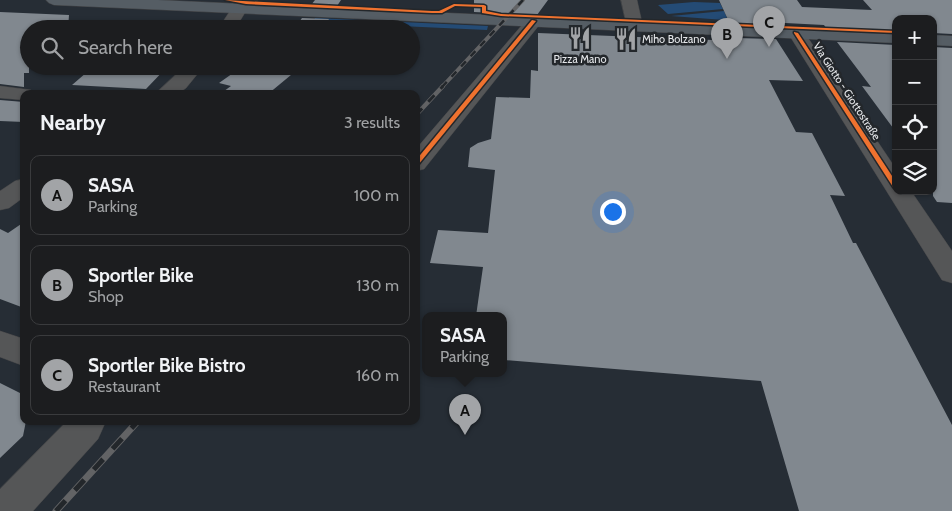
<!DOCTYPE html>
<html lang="en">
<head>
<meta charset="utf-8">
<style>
  :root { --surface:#1c1d1f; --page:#252628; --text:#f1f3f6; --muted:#a0a2a4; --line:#3a3b3d; --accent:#a2a4a7 }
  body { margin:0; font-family:Cabin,sans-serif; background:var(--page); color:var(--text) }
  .controls { position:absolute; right:15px; top:15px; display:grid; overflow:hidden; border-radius:10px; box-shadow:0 1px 4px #0004 }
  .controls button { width:45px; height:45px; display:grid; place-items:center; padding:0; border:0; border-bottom:1px solid var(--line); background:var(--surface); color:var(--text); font:25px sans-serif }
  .you { position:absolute; left:612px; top:211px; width:18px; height:18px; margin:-12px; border:4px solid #fff; border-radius:50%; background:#1a73e8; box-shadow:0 0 0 8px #1a73e833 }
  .badge { display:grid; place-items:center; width:32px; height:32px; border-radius:50%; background:var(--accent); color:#111; font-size:16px; font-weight:700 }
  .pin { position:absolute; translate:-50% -41px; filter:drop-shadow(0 1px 2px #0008) }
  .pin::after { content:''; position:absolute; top:26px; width:18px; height:15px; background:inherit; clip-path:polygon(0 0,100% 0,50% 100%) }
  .popup { position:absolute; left:422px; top:312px; width:85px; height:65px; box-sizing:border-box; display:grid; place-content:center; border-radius:10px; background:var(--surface); filter:drop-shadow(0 1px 4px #0005); font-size:16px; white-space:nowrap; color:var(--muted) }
  .popup b { font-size:19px; color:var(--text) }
  .popup::after { content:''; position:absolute; left:50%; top:100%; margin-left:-10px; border:10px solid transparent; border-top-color:var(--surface) }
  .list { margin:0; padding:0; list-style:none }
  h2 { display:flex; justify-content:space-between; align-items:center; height:65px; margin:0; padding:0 20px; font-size:21px }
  h2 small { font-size:16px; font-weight:400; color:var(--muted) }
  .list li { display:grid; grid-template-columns:32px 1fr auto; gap:15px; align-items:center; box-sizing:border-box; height:80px; margin:0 10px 10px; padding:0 10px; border:1px solid var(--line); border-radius:10px }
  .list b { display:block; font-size:19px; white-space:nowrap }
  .list p { margin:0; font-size:16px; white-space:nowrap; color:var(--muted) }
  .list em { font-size:16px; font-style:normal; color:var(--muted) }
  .icon { flex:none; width:28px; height:28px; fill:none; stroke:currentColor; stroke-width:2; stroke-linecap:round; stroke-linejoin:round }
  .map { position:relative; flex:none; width:952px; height:511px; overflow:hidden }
  .search { position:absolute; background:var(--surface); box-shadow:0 1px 4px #0004; left:20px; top:20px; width:400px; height:55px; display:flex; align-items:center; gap:12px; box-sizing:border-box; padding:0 18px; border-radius:28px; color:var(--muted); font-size:19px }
  .panel { position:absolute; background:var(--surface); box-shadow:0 1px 4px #0004; left:20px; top:90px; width:400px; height:335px; border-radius:10px }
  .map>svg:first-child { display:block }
  .built { fill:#262d35; fill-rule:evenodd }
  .green { fill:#244b75 }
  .building { fill:#81888f }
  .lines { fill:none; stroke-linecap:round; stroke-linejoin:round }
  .minor-casing { stroke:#424345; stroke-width:1 }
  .major-casing { stroke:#424345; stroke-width:1 }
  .minor { fill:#555657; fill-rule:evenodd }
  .major { fill:#555d64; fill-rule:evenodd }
  .rail-far2-casing { stroke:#626365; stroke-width:4 }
  .rail-far1-casing { stroke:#626365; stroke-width:4.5 }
  .rail-casing { stroke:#626365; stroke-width:7 }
  .rail-far2 { stroke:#23272b; stroke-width:2.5; stroke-dasharray:7; stroke-linecap:butt }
  .rail-far1 { stroke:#23272b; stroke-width:3; stroke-dasharray:9; stroke-linecap:butt }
  .rail { stroke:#23272b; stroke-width:5; stroke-dasharray:14; stroke-linecap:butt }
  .cycleway-casing { stroke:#23272b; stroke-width:3 }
  .cycleway { fill:#ef722f; fill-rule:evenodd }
  .labels { text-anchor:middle; stroke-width:5; stroke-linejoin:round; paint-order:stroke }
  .far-poi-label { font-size:11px; fill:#e6e8eb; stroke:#23272b; text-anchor:start }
  .far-street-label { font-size:11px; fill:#e6e8eb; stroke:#23272b }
</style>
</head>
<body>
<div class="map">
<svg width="952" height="511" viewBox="0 0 952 511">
  <rect width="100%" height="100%" fill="#252729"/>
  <path class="built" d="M 0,0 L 952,0 L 952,511 L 0,511 ZM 896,19 L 933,19 L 933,191 L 896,191 ZM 29,29 L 411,29 L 411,66 L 29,66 ZM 24,94 L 416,94 L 416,421 L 24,421 ZM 426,316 L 504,316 L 504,374 L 426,374 Z"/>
  <path class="green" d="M 694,2 L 720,3 L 723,9 L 668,14 L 658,5 Z
    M 724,11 L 727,18 L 724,18 L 724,20 L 671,16 Z
    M 315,18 L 488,26 L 487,30 L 313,22 Z"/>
  <path class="building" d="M 315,0 L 341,0 L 337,6 L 311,5 Z
    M 474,0 L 548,0 L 537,15 L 474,12 Z
    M 719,0 L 797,0 L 802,7 L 872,10 L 863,0 L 952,0 L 952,34 L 933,33 L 933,19 L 896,19 L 896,31 L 826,28 L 824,25 L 766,22 L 767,25 L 730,24 Z
    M 0,12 L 69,15 L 68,29 L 29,29 L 29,73 L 24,73 L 24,87 L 0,84 Z
    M 302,18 L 329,19 L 323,29 L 294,29 Z
    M 538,33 L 738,41 L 736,38 L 776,39 L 803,81 L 769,80 L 796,132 L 812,133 L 845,196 L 830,195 L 853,243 L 856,243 L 952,425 L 952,511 L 799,511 L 761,381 L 504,360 L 504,316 L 476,316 L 483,267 L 430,263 L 438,230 L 488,233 L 495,170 L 468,167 L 470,148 L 478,143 L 491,139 L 496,97 L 530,98 L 531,70 L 538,71 Z
    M 837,42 L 896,45 L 896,132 L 862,86 L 871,87 Z
    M 933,47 L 952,48 L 952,203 L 937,202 L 933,196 Z
    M 94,66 L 168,66 L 146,89 L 72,85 Z
    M 243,66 L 279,66 L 297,70 L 268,94 L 220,94 L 231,86 L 219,83 Z
    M 0,100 L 24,102 L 24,122 L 0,121 Z
    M 24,222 L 24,308 L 0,299 L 0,229 L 8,233 Z
    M 0,383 L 24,395 L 24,421 L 26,421 L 23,436 L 0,458 Z"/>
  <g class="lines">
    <defs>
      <path id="minor" d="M 240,0 L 258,0 L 246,11 L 235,29 L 218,29 L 234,5 Z
        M 621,0 L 637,0 L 643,27 L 641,31 L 629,31 L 627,27 Z
        M 534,16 L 540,18 L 542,21 L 540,24 L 424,169 L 416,171 L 416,149 L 528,18 Z
        M 796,28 L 802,29 L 896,169 L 896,191 L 911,191 L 952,251 L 952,283 L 942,280 L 788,33 L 790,29 Z
        M 185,66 L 204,66 L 186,88 L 178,94 L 155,94 Z
        M 0,86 L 31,90 L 34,94 L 24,94 L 24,100 L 0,98 Z
        M 24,179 L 24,197 L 9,208 L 0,210 L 0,191 L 15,181 Z
        M 0,331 L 24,339 L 24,366 L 0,357 Z
        M 67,421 L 106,421 L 98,439 L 33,511 L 0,511 L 0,489 Z"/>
      <path id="major" d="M 46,0 L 158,0 L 896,33 L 896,43 L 54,5 L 49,3 Z
        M 933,35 L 952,36 L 952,46 L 933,45 Z"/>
    </defs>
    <use href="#minor" class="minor-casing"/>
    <use href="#major" class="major-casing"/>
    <use href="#minor" class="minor"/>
    <use href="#major" class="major"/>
    <defs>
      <path id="rail-far2" d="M 442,87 L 523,0"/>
      <path id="rail-far1" d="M 416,115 L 443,86"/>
      <path id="rail" d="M 56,511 L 138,421"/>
    </defs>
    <use href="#rail-far2" class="rail-far2-casing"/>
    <use href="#rail-far1" class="rail-far1-casing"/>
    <use href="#rail" class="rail-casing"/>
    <use href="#rail-far2" class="rail-far2"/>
    <use href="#rail-far1" class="rail-far1"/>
    <use href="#rail" class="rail"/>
    <defs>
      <path id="cycleway" d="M 225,0 L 432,11 L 439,11 L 454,4 L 484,5 L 486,6 L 486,11 L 501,14 L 896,31 L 896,33 L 501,16 L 482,13 L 482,7 L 455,6 L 442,13 L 432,13 L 246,4 Z
        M 532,20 L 536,21 L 418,165 L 416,166 L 416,160 Z
        M 794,32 L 798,33 L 896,182 L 896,189 L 893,187 L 794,33 Z"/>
    </defs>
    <use href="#cycleway" class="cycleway-casing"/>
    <use href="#cycleway" class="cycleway"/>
  </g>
  <defs>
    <symbol id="restaurant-bare" viewBox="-9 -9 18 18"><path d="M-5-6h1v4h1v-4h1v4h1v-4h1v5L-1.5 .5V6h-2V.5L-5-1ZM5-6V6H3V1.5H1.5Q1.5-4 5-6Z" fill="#a2a4a7" stroke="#23272b" stroke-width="2.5" paint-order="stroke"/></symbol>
  </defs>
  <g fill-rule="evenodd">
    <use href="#restaurant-bare" x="564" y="22" width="32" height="32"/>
    <use href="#restaurant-bare" x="610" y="23" width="32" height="32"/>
  </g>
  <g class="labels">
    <g class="far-poi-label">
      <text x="642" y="43">Miho Bolzano</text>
      <text x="580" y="63" text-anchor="middle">Pizza Mano</text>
    </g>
    <g class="far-street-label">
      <text transform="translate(847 91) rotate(57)" y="4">Via Giotto - Giottostraße</text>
    </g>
  </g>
</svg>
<div class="controls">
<button>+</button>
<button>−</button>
<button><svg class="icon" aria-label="locate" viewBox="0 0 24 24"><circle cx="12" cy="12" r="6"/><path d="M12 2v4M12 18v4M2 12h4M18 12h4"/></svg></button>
<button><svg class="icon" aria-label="layers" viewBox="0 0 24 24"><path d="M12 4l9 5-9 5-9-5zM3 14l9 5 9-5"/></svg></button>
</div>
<div class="you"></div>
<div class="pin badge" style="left:465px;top:435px">A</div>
<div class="popup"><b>SASA</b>Parking</div>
<div class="pin badge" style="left:727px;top:59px">B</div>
<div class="pin badge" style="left:769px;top:47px">C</div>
<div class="search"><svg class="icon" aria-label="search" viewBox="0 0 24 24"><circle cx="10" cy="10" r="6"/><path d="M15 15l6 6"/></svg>Search here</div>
<section class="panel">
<h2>Nearby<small>3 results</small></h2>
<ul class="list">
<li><span class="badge">A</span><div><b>SASA</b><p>Parking</p></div><em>100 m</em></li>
<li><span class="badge">B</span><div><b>Sportler Bike</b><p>Shop</p></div><em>130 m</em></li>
<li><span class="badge">C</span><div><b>Sportler Bike Bistro</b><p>Restaurant</p></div><em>160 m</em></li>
</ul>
</section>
</div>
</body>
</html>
